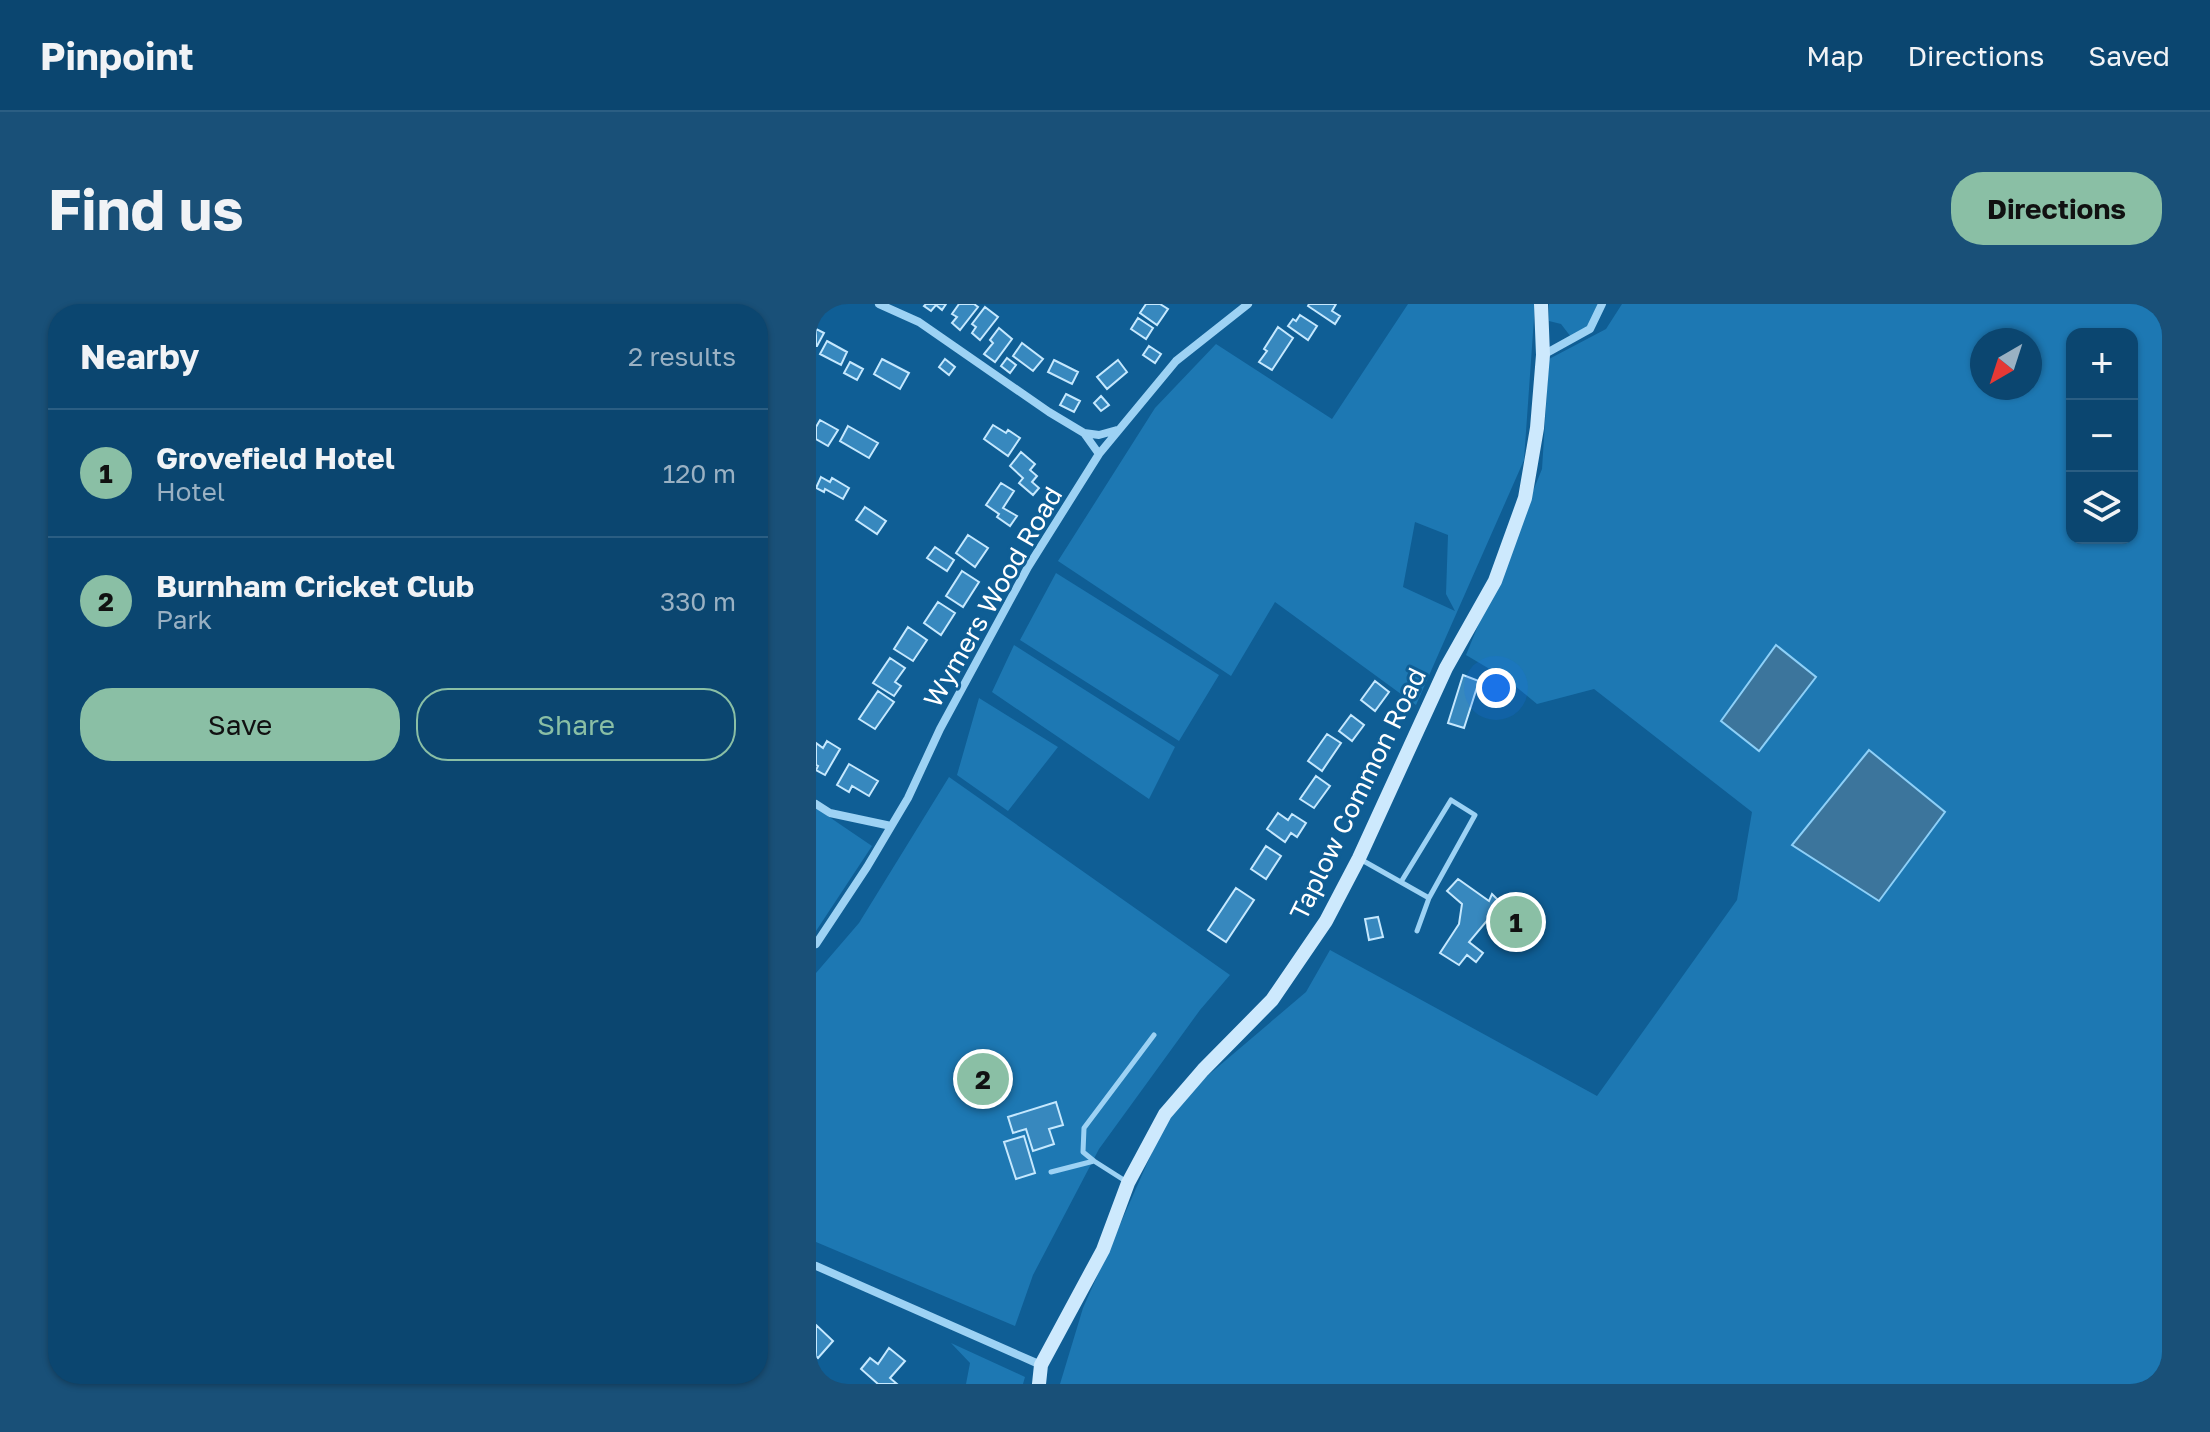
<!DOCTYPE html>
<html lang="en">
<head>
<meta charset="utf-8">
<style>
  :root { --surface:#0b4670; --page:#195078; --text:#f1f3f6; --muted:#9ab1c3; --line:#2b5e83; --accent:#8abfa5 }
  body { margin:0; font-family:"Golos Text",sans-serif; background:var(--page); color:var(--text) }
  .controls { position:absolute; right:24px; top:24px; display:grid; overflow:hidden; border-radius:16px; box-shadow:0 2px 6px #0004 }
  .controls button { width:72px; height:72px; display:grid; place-items:center; padding:0; border:0; border-bottom:2px solid var(--line); background:var(--surface); color:var(--text); font:40px sans-serif }
  .compass { position:absolute; left:1154px; top:24px; width:72px; height:72px; border-radius:50%; background:var(--surface); box-shadow:0 2px 6px #0004; rotate:219deg }
  .you { position:absolute; left:680px; top:384px; width:28px; height:28px; margin:-20px; border:6px solid #fff; border-radius:50%; background:#1a73e8; box-shadow:0 0 0 12px #1a73e833 }
  .badge { display:grid; place-items:center; width:52px; height:52px; border-radius:50%; background:var(--accent); color:#111; font-size:26px; font-weight:700 }
  .pin { position:absolute; translate:-50% -50%; border:4px solid #fff; box-shadow:0 2px 8px #0006 }
  .list { margin:0; padding:0; list-style:none }
  h2 { display:flex; justify-content:space-between; align-items:center; height:104px; margin:0; padding:0 32px; font-size:34px }
  h2 small { font-size:26px; font-weight:400; color:var(--muted) }
  .list li { display:grid; grid-template-columns:52px 1fr auto; gap:24px; align-items:center; box-sizing:border-box; height:128px; padding:0 32px; border-top:2px solid var(--line) }
  .list b { display:block; font-size:30px; white-space:nowrap }
  .list p { margin:0; font-size:26px; white-space:nowrap; color:var(--muted) }
  .list em { font-size:26px; font-style:normal; color:var(--muted) }
  .actions { display:flex; gap:16px; padding:24px 32px }
  .actions a { flex:1; padding:18px 0; border:2px solid var(--accent); border-radius:32px; text-align:center; font-size:28px; color:var(--accent) }
  .actions .main { background:var(--accent); color:#111 }
  .icon { flex:none; width:44px; height:44px; fill:none; stroke:currentColor; stroke-width:2; stroke-linecap:round; stroke-linejoin:round }
  .map { position:relative; flex:none; width:1346px; height:1080px; overflow:hidden; border-radius:32px }
  header { display:flex; align-items:center; gap:48px; box-sizing:border-box; height:112px; padding:0 40px; background:var(--surface); border-bottom:2px solid var(--line) }
  header strong { font-size:38px }
  nav { display:flex; gap:44px; margin-inline-start:auto; font-size:28px }
  .intro { display:flex; align-items:center; justify-content:space-between; box-sizing:border-box; height:192px; padding:0 48px }
  h1 { margin:0; font-size:56px }
  .button { padding:20px 36px; border-radius:32px; background:var(--accent); color:#111; font-size:28px; font-weight:700 }
  main { display:flex; gap:48px; padding:0 48px }
  aside { flex:1; background:var(--surface); border-radius:32px; box-shadow:0 2px 6px #0004 }
  .map>svg:first-child { display:block }
  .green { fill:#1d78b3; fill-rule:evenodd }
  .water { fill:#3c759c; stroke:#8ed0f8; stroke-width:2 }
  .building { fill:#3788be; stroke:#c5e8fe; stroke-width:2 }
  .lines { fill:none; stroke-linecap:round; stroke-linejoin:round }
  .lane { stroke:#9dd2f4; stroke-width:5 }
  .street { stroke:#9dd2f4; stroke-width:8 }
  .secondary { stroke:#cde9fd; stroke-width:14 }
  .labels { text-anchor:middle; stroke-width:6; stroke-linejoin:round; paint-order:stroke }
  .street-label { font-size:26px; fill:#fff; stroke:#0f5e95 }
</style>
</head>
<body>
<header>
<strong>Pinpoint</strong>
<nav><a>Map</a><a>Directions</a><a>Saved</a></nav>
</header>
<div class="intro"><h1>Find us</h1><a class="button">Directions</a></div>
<main>
<aside>
<h2>Nearby<small>2 results</small></h2>
<ul class="list">
<li><span class="badge">1</span><div><b>Grovefield Hotel</b><p>Hotel</p></div><em>120 m</em></li>
<li><span class="badge">2</span><div><b>Burnham Cricket Club</b><p>Park</p></div><em>330 m</em></li>
</ul>
<div class="actions"><a class="main">Save</a><a>Share</a></div>
</aside>
<div class="map">
<svg width="1346" height="1080" viewBox="0 0 1346 1080">
  <rect width="100%" height="100%" fill="#0f5e95"/>
  <path class="green" d="M 592,0 L 719,0 L 708,156 L 600,401 L 459,298 L 415,372 L 242,257 L 339,104 L 400,40 L 516,115 ZM 599,218 L 632,231 L 630,290 L 639,307 L 587,283 Z
    M 733,0 L 790,0 L 774,23 L 755,33 L 745,20 L 733,17 Z
    M 806,0 L 1346,0 L 1346,1080 L 244,1080 L 267,1004 L 357,801 L 490,688 L 514,646 L 781,792 L 921,596 L 936,508 L 778,385 L 721,400 L 692,376 L 650,351 L 726,165 L 733,55 L 790,25 ZM 1256,30 L 1316,30 L 1316,234 L 1256,234 ZM 1166,36 L 1214,36 L 1214,84 L 1166,84 Z
    M 240,269 L 403,371 L 363,437 L 204,336 Z
    M 198,341 L 359,443 L 333,495 L 176,388 Z
    M 163,394 L 242,443 L 192,507 L 141,471 Z
    M 133,473 L 414,671 L 384,706 L 283,845 L 217,971 L 199,1022 L 0,938 L 0,669 L 43,619 Z
    M 0,504 L 56,542 L 0,627 Z
    M 135,1039 L 209,1073 L 207,1080 L 150,1080 L 154,1059 Z"/>
  <path class="water" d="M 960,341 L 1000,373 L 943,447 L 905,417 Z
    M 1053,446 L 1129,508 L 1063,597 L 976,541 Z"/>
  <path class="building" d="M 110,0 L 130,0 L 126,6 L 120,1 L 115,7 L 108,2 Z
    M 143,0 L 158,0 L 162,3 L 144,26 L 136,19 L 141,13 L 136,10 Z
    M 330,0 L 344,0 L 352,5 L 341,21 L 324,9 Z
    M 493,0 L 520,0 L 516,7 L 524,12 L 519,20 L 492,2 Z
    M 169,3 L 182,13 L 164,36 L 156,29 L 160,23 L 156,20 Z
    M 484,11 L 501,22 L 492,36 L 472,22 L 477,15 L 480,17 Z
    M 322,14 L 337,24 L 330,35 L 315,25 Z
    M 462,23 L 477,34 L 456,66 L 443,58 L 451,47 L 448,45 Z
    M 183,24 L 196,35 L 179,58 L 168,50 L 177,39 L 174,36 Z
    M 0,25 L 8,29 L 1,42 L 0,42 Z
    M 11,37 L 31,48 L 25,61 L 4,50 Z
    M 206,39 L 227,55 L 217,67 L 197,52 Z
    M 333,42 L 345,50 L 339,59 L 327,51 Z
    M 191,54 L 200,61 L 194,69 L 185,62 Z
    M 66,55 L 93,69 L 84,85 L 58,70 Z
    M 129,55 L 139,63 L 133,71 L 123,63 Z
    M 238,56 L 262,68 L 256,80 L 232,68 Z
    M 302,56 L 311,68 L 291,85 L 281,73 Z
    M 34,58 L 47,65 L 41,76 L 28,69 Z
    M 250,90 L 264,97 L 258,108 L 244,101 Z
    M 285,92 L 293,101 L 285,107 L 278,99 Z
    M 4,116 L 22,126 L 12,142 L 0,135 L 0,123 Z
    M 177,121 L 190,129 L 192,126 L 204,134 L 192,152 L 168,135 Z
    M 32,122 L 62,139 L 53,154 L 24,137 Z
    M 205,148 L 219,160 L 214,166 L 221,172 L 216,178 L 223,184 L 217,191 L 203,179 L 207,174 L 194,162 Z
    M 5,173 L 14,178 L 16,174 L 33,184 L 27,195 L 9,185 L 8,188 L 0,184 Z
    M 185,179 L 198,187 L 187,204 L 201,212 L 194,222 L 181,213 L 183,210 L 170,201 Z
    M 49,203 L 70,217 L 61,230 L 40,216 Z
    M 152,231 L 172,244 L 159,263 L 140,249 Z
    M 119,243 L 138,256 L 131,267 L 111,254 Z
    M 146,267 L 163,278 L 147,303 L 130,292 Z
    M 122,298 L 139,309 L 125,331 L 108,319 Z
    M 92,323 L 111,336 L 97,357 L 78,345 Z
    M 74,354 L 89,364 L 79,378 L 85,382 L 78,392 L 57,379 Z
    M 647,371 L 663,377 L 648,424 L 632,419 Z
    M 559,377 L 573,388 L 559,407 L 545,396 Z
    M 62,387 L 78,398 L 59,425 L 43,415 Z
    M 535,411 L 548,421 L 536,437 L 523,427 Z
    M 511,430 L 525,439 L 506,467 L 492,457 Z
    M 11,437 L 24,445 L 9,471 L 0,466 L 2,462 L 0,461 L 0,439 L 7,444 Z
    M 33,460 L 62,477 L 53,492 L 36,482 L 33,488 L 21,481 Z
    M 500,472 L 514,482 L 498,504 L 484,495 Z
    M 462,509 L 472,516 L 476,510 L 490,519 L 481,533 L 475,529 L 469,538 L 451,525 Z
    M 450,542 L 465,552 L 450,575 L 435,565 Z
    M 642,575 L 673,597 L 676,590 L 686,600 L 690,595 L 719,615 L 707,632 L 674,613 L 653,638 L 667,649 L 660,658 L 651,651 L 643,661 L 624,649 L 643,620 L 646,600 L 631,587 Z
    M 420,584 L 438,596 L 410,638 L 392,626 Z
    M 562,613 L 567,633 L 553,636 L 549,615 Z
    M 240,798 L 247,821 L 233,825 L 238,840 L 217,847 L 210,825 L 197,829 L 192,813 Z
    M 208,832 L 219,869 L 200,875 L 188,838 Z
    M 0,1021 L 17,1037 L 2,1054 L 0,1052 Z
    M 73,1044 L 89,1057 L 74,1074 L 81,1080 L 62,1080 L 45,1065 L 54,1054 L 62,1060 Z"/>
  <g class="lines">
    <path class="lane" d="M 544,555 L 613,594
      M 585,578 L 635,496 L 659,511 L 613,594 L 601,627
      M 278,857 L 267,848 L 268,824 L 338,731
      M 235,868 L 278,857 L 311,878"/>
    <path class="street" d="M 63,0 L 103,18 L 233,108 L 268,129 L 283,150
      M 727,51 L 774,25 L 786,0
      M 268,129 L 283,131 L 301,126
      M 0,500 L 14,509 L 75,522
      M 0,640 L 51,563 L 92,494 L 124,425 L 212,263 L 283,150 L 360,57 L 432,0
      M 0,962 L 225,1061"/>
    <path class="secondary" d="M 223,1080 L 225,1061 L 287,946 L 312,879 L 349,810 L 387,766 L 456,696 L 510,617 L 543,554 L 630,364 L 679,277 L 709,194 L 721,124 L 727,51 L 725,0"/>
  </g>
  <g class="labels">
    <g class="street-label">
      <text transform="translate(177 293) rotate(-60)" y="9">Wymers Wood Road</text>
      <text transform="translate(542 490) rotate(-64)" y="9">Taplow Common Road</text>
    </g>
  </g>
</svg>
<div class="controls">
<button>+</button>
<button>−</button>
<button><svg class="icon" aria-label="layers" viewBox="0 0 24 24"><path d="M12 4l9 5-9 5-9-5zM3 14l9 5 9-5"/></svg></button>
</div>
<svg class="compass" viewBox="-18 -18 36 36"><path d="M0-13l5 13h-10z" fill="#e53935"/><path d="M0 13l5-13h-10z" fill="#9ab1c3"/></svg>
<div class="you"></div>
<div class="pin badge" style="left:700px;top:618px">1</div>
<div class="pin badge" style="left:167px;top:775px">2</div>
</div>
</main>
</body>
</html>
